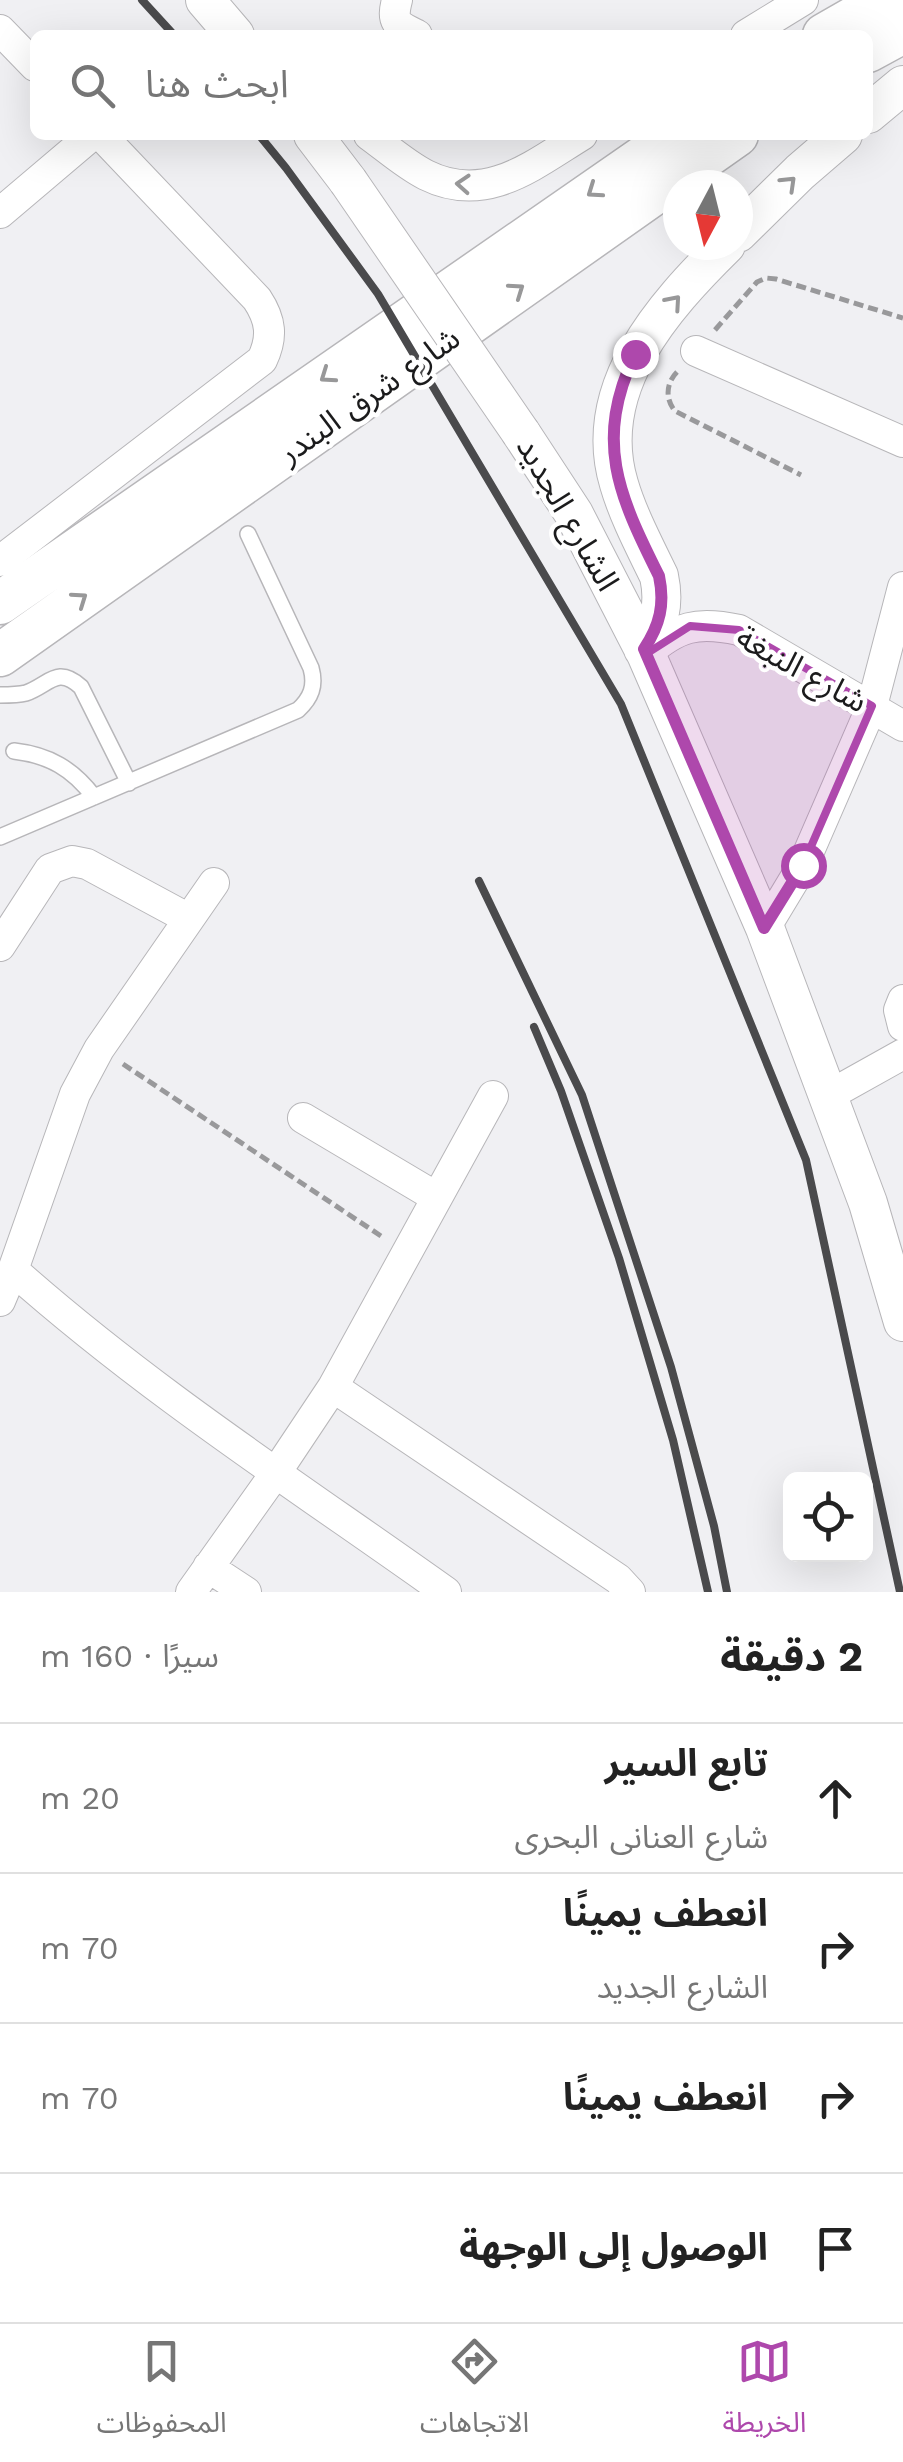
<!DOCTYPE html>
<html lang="ar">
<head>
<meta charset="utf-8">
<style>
  :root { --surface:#fff; --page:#f2f2f2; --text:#222; --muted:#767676; --line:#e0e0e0; --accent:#ae48ac }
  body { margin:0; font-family:"Work Sans","Noto Sans Arabic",sans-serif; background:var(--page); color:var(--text); direction:rtl }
  .controls { position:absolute; right:30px; bottom:30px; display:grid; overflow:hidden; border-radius:15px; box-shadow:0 10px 40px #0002 }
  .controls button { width:90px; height:90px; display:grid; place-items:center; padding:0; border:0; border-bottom:2px solid var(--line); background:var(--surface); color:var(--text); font:50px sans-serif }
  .compass { position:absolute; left:663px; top:170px; width:90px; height:90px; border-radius:50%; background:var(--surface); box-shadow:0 10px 40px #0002; rotate:187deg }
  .stop { position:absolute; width:30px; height:30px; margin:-22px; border:8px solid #ae48ac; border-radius:50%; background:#fff }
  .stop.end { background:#ae48ac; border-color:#fff; box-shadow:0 2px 10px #0008 }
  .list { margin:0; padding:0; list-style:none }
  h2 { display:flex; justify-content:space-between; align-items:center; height:130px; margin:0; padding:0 40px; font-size:42px }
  h2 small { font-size:32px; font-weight:400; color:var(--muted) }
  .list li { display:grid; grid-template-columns:65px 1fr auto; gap:30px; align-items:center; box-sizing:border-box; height:150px; padding:0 40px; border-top:2px solid var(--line) }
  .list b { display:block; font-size:38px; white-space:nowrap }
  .list p { margin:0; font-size:32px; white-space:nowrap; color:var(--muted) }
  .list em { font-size:32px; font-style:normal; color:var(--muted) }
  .icon { flex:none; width:55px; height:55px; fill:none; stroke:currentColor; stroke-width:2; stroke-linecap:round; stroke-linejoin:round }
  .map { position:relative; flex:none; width:903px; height:1592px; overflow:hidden; direction:ltr }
  .search { position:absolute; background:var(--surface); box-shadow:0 10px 40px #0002; left:30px; right:30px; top:30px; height:110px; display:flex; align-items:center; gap:25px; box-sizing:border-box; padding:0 35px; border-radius:15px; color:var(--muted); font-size:38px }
  .sheet { height:730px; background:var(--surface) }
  nav { display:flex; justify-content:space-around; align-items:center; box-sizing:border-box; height:140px; border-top:2px solid var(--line); background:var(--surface); font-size:28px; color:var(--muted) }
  nav a { display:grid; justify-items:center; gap:5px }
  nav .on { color:var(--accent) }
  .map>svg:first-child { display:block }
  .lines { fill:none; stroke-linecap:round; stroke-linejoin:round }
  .service-casing { stroke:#b7b6b9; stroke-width:18 }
  .minor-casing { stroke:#b7b6b9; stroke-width:32 }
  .tertiary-casing { stroke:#b7b6b9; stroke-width:40 }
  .secondary-casing { stroke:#b7b6b9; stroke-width:45 }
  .path { stroke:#99999b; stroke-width:5; stroke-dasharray:10 5; stroke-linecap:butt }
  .service { stroke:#fff; stroke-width:15 }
  .minor { stroke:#fff; stroke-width:30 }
  .tertiary { stroke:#fff; stroke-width:38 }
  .secondary { stroke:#fff; stroke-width:42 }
  .rail { stroke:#4a4a4c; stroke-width:8 }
  .tertiary-bridge-casing { stroke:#b7b6b9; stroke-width:40; stroke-linecap:butt }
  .tertiary-bridge { stroke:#fff; stroke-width:38 }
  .oneway { stroke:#989899 }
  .route { stroke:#ae48ac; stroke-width:12 }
  .marked { fill:#ae48ac; fill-opacity:0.2; stroke:#ae48ac; stroke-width:8; stroke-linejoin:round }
  .labels { text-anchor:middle; stroke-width:9; stroke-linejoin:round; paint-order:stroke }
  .street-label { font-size:32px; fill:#1b1b1c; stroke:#fff }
</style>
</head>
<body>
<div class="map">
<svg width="903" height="1592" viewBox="0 0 903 1592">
  <rect width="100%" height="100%" fill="#f0f0f3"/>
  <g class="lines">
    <defs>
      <path id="service" d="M 0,695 C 8,695 18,695 26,693 C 49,685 57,665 81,687 L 129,783
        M 14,751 C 49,755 73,769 94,797
        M 0,837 L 298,710 C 311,698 316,686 311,668 L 248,534"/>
      <path id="minor" d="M 397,0 C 391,23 397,25 417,35
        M 0,30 L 35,66
        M 746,35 L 803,0
        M 369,135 C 387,148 406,165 426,175 C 486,205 533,165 582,135
        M 0,213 L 92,135
        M 696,351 L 903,442
        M 0,561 L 262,360 C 273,337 271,320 257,299 L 101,135
        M 646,654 C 678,626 697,621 739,630 L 903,726
        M 765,928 L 803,865 L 872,706 L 903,587
        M 0,946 L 50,869 L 72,861 L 87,864 L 189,919
        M 903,1000 L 899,1010 L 903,1026
        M 826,1097 L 903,1054
        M 303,1118 L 436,1197
        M 13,1270 L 75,1094 L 99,1049 L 214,883
        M 0,1301 L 13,1270 C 148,1390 300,1488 446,1592
        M 333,1387 L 618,1579 L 630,1592
        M 208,1567 L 246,1592
        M 191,1592 L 277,1471 L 333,1387 L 493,1096"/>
      <path id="tertiary" d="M 205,0 L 235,35
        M 868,114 L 903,85
        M 313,135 L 348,181
        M 738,233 L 800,172 L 843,135
        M 521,433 L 574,514 L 646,654 L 765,928 L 868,1203 L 903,1322
        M 643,649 C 660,625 665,604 659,576 C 645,547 628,515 619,484 C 590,388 663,307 726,245"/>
      <path id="secondary" d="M 824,35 L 885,0
        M 868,51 L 903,32
        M 0,603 L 675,135
        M 0,655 L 737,135"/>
    </defs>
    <use href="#service" class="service-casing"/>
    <use href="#minor" class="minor-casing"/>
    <use href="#tertiary" class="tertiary-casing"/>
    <use href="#secondary" class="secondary-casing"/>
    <path class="path" d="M 715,330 L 757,282 L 766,278 L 776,279 L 903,318
      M 677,372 C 666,383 665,399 675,411 L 801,475
      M 123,1064 L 384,1238"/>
    <use href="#service" class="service"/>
    <use href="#minor" class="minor"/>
    <use href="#tertiary" class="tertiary"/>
    <use href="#secondary" class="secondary"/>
    <path class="rail" d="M 142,0 L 174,35
      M 259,135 L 286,168 L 378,294 L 621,704 L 806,1160 L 900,1592
      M 479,881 L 582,1095 L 671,1367 L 714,1526 L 727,1592
      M 534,1027 L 561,1091 L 619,1258 L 673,1440 L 708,1592"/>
    <defs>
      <path id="tertiary-bridge" d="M 348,181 L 521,433"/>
    </defs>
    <use href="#tertiary-bridge" class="tertiary-bridge-casing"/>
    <use href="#tertiary-bridge" class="tertiary-bridge"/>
  </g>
  <defs><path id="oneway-chevron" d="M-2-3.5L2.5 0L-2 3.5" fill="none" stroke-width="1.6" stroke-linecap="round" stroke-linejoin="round" transform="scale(2.5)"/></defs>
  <g class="oneway">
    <use href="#oneway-chevron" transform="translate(789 183) rotate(-44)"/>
    <use href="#oneway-chevron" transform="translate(463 184) rotate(-176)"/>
    <use href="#oneway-chevron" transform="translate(594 191) rotate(145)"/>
    <use href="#oneway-chevron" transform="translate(517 290) rotate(-35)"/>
    <use href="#oneway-chevron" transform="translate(674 302) rotate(-49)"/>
    <use href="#oneway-chevron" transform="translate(327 376) rotate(145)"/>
    <use href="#oneway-chevron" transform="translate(80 599) rotate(-35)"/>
  </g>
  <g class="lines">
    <path class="route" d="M 635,354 C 594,441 618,494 659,576 C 665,604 660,625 644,649 L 764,928 L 803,865"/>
  </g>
  <path class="marked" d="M 690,626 L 739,630 L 872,706 L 803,865 L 765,928 L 646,654 Z"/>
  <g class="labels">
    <g class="street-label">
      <text transform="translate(369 395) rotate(-35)" y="11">شارع شرق البندر</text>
      <text transform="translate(568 514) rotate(60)" y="11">الشارع الجديد</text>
      <text transform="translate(802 669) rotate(29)" y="11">شارع النبغة</text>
    </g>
  </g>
</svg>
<div class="controls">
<button><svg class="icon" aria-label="locate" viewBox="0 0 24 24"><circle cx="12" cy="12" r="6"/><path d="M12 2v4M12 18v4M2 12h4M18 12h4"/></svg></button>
</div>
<svg class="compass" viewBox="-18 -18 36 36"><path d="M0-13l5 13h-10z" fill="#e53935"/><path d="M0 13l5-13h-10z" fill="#767676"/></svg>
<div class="stop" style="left:803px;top:865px"></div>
<div class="stop end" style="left:635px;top:354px"></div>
<div class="search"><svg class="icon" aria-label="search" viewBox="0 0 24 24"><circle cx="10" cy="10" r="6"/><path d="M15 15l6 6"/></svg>ابحث هنا</div>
</div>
<section class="sheet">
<h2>2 دقيقة<small>سيرًا · 160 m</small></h2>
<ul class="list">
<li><svg class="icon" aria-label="ahead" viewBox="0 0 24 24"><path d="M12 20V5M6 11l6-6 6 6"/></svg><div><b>تابع السير</b><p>شارع العنانى البحرى</p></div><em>20 m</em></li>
<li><svg class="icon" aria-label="right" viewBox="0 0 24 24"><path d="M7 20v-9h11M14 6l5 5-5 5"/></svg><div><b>انعطف يمينًا</b><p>الشارع الجديد</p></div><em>70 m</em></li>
<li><svg class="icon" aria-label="right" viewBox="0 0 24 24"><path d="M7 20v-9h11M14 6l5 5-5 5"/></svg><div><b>انعطف يمينًا</b></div><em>70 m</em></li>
<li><svg class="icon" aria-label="arrive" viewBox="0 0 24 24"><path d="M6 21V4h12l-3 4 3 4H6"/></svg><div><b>الوصول إلى الوجهة</b></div></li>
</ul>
</section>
<nav>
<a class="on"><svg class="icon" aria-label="map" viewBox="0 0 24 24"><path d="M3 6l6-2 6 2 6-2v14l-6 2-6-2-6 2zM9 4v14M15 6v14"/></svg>الخريطة</a>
<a><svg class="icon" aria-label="directions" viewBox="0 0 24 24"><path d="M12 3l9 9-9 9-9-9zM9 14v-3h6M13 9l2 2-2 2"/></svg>الاتجاهات</a>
<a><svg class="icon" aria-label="saved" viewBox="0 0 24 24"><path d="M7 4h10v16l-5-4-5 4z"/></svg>المحفوظات</a>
</nav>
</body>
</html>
